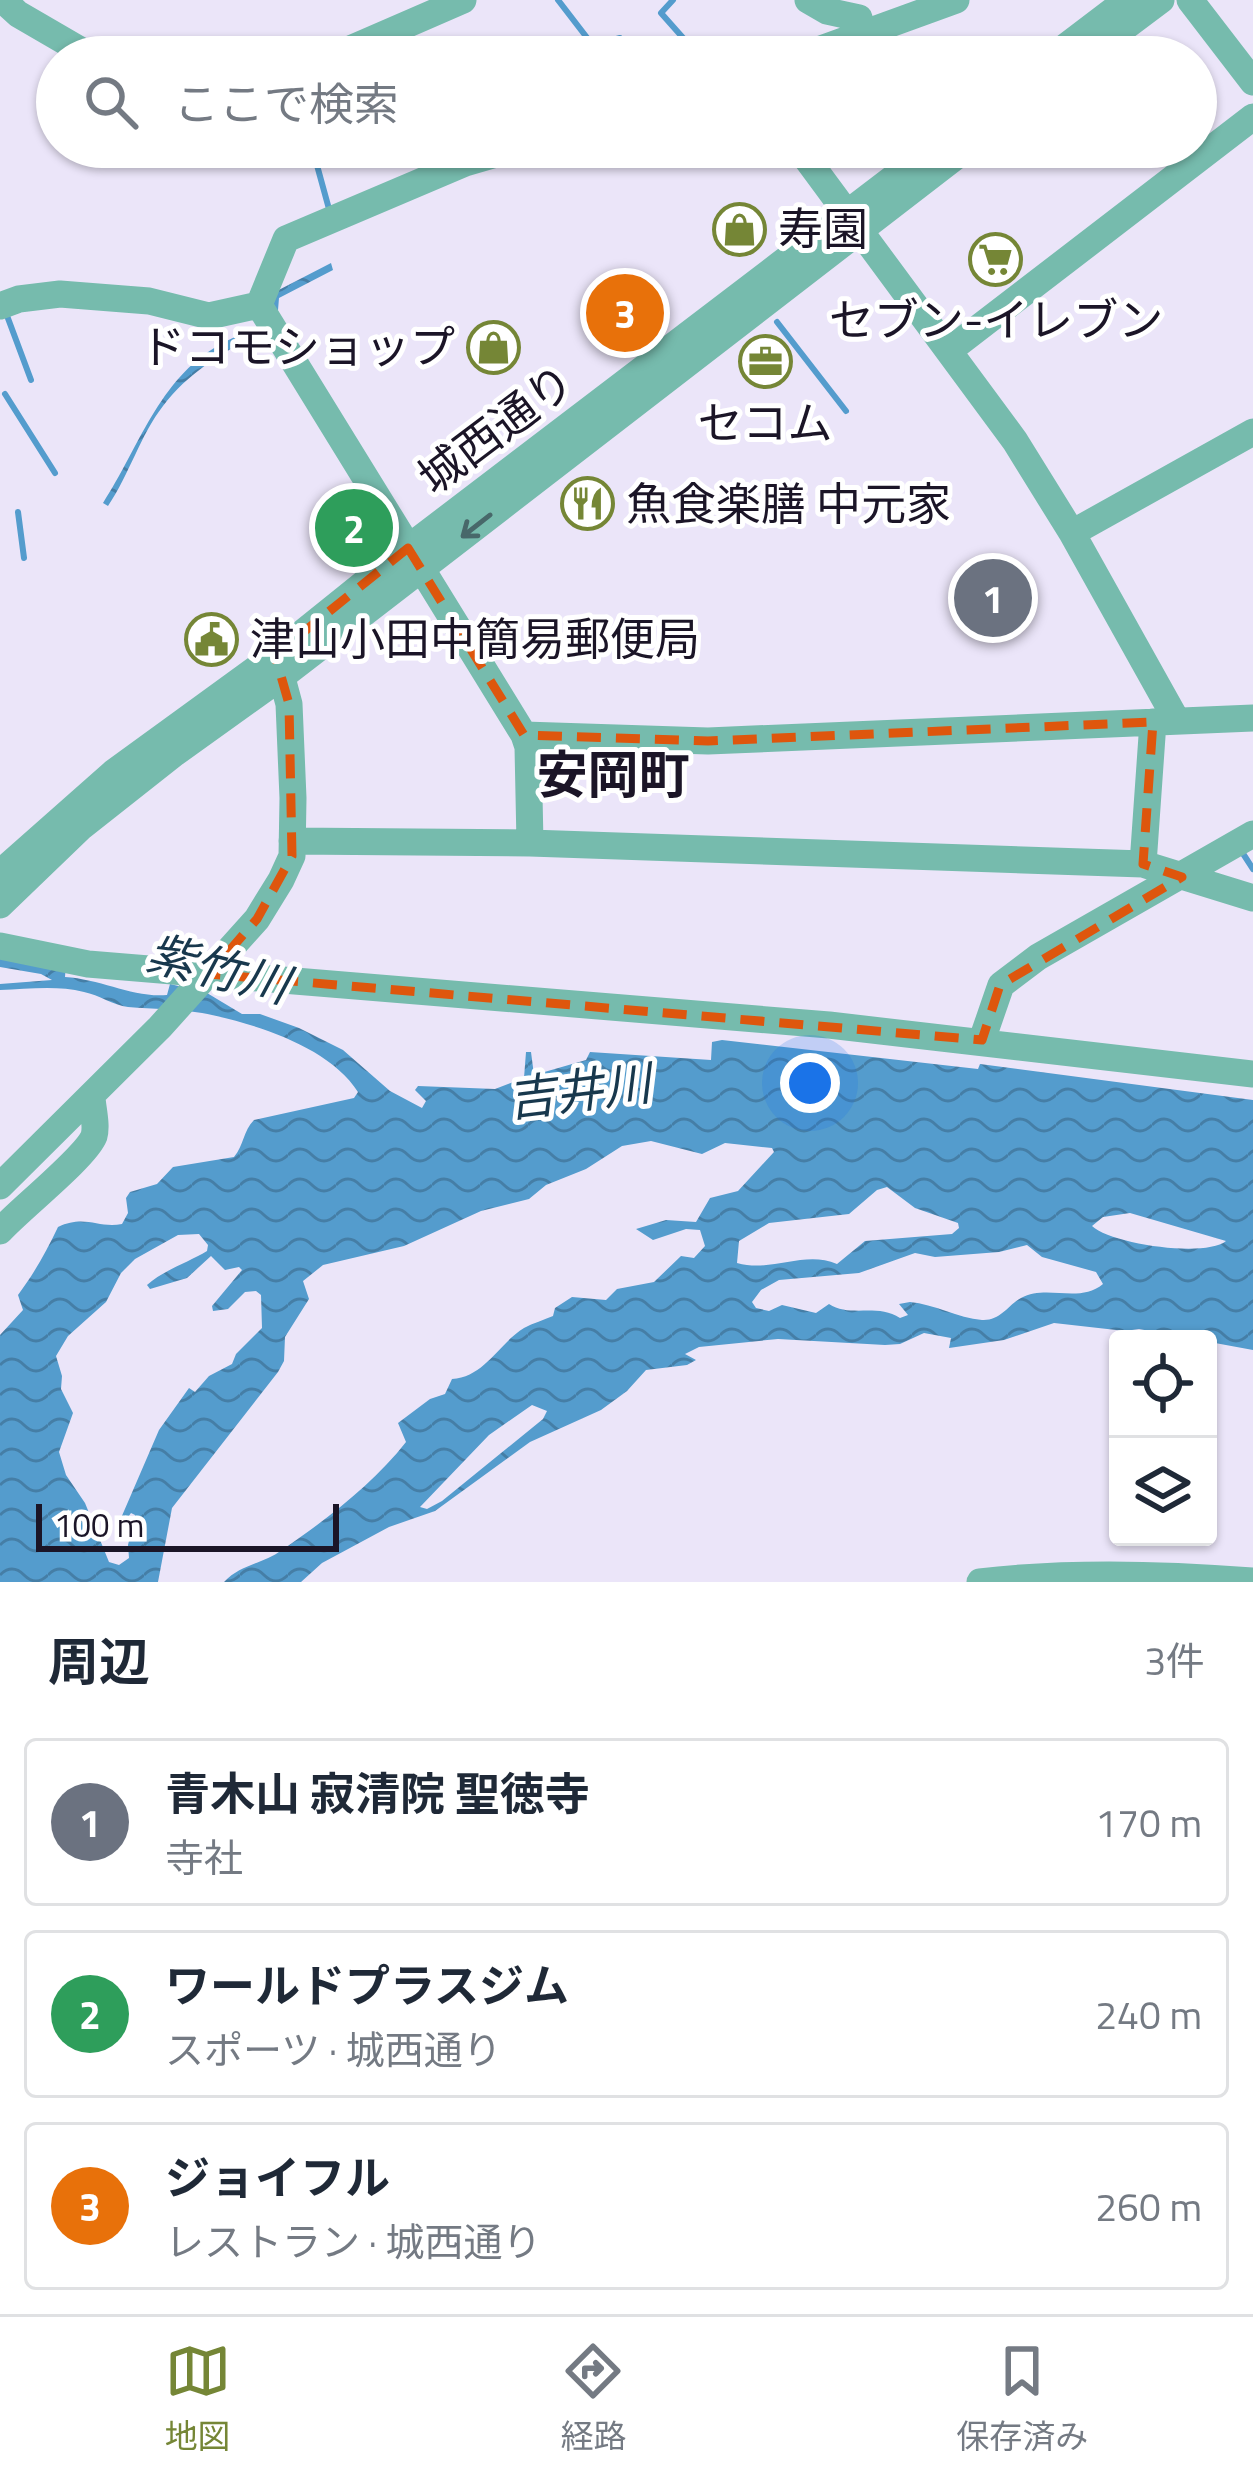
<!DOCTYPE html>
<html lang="ja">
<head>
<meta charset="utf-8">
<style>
  :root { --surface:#fff; --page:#f2f2f3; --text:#1f2937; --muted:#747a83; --line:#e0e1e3; --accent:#758636 }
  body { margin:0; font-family:"Titillium Web","Noto Sans JP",sans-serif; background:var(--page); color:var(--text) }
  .controls { position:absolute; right:36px; bottom:36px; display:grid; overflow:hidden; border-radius:12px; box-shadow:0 3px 9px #0004 }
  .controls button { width:108px; height:108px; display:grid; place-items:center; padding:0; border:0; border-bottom:3px solid var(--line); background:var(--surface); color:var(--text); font:60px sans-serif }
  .scale { position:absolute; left:36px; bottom:30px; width:303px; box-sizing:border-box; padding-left:12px; border:6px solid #1b1527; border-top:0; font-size:33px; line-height:42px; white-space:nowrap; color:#1b1527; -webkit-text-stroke:9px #fff; paint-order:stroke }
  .you { position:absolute; left:810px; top:1083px; width:42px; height:42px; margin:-30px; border:9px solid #fff; border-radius:50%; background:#1a73e8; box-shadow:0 0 0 18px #1a73e833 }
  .badge { display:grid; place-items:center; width:78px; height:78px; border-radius:50%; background:var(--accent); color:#fff; font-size:39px; font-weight:700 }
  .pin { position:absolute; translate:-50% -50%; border:6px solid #fff; box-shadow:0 3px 12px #0006 }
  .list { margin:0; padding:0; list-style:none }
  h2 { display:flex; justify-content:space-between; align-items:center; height:156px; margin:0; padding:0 48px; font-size:51px }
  h2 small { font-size:39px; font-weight:400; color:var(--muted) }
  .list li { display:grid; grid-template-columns:78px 1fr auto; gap:36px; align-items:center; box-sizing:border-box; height:168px; margin:0 24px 24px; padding:0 24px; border:3px solid var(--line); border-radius:12px }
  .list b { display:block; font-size:45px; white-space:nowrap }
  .list p { margin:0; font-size:39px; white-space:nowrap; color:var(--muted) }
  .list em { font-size:39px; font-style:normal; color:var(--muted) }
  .icon { flex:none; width:66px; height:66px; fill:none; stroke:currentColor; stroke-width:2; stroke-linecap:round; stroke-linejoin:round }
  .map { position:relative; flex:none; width:1253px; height:1582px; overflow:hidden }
  .search { position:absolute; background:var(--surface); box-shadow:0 3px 9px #0004; left:36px; right:36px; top:36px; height:132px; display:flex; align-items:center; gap:30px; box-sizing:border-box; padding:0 42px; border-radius:66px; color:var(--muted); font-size:45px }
  .sheet { height:732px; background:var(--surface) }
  nav { display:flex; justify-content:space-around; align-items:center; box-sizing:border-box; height:168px; border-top:3px solid var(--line); background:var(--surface); font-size:33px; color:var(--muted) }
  nav a { display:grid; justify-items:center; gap:6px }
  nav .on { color:var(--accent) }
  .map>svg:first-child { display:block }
  .water { fill:url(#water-waves); fill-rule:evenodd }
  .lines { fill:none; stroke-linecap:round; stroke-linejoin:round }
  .stream { stroke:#549ccd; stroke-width:6 }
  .minor { stroke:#76bbad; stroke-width:27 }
  .oneway { stroke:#48686a }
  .marked { fill:none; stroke:#de560d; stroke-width:9; stroke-dasharray:24 15; stroke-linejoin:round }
  .labels { text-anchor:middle; stroke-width:10; stroke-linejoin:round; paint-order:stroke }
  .poi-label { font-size:45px; fill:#1b1527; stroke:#fff; text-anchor:start }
  .street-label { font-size:45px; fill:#1b1527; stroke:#fff }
  .water-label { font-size:48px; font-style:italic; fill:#18384d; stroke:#fff }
  .quarter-label { font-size:51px; font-weight:bold; fill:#1b1527; stroke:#fff }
</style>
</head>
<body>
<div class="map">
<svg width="1253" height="1582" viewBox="0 0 1253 1582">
  <defs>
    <pattern id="water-waves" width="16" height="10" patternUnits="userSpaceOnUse" patternTransform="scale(3)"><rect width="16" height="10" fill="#549ccd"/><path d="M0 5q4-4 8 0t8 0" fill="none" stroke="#457ea6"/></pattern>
  </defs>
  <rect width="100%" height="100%" fill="#ebe5f9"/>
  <path class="water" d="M 331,263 L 333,270 L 279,298 L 277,322 C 235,347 193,366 163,406 C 141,434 129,475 108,506 L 103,503 C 139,448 158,380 219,345 C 232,337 249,332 263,327 L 269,295 Z
    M 0,950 L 66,963 L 65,977 C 101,979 133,998 167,995 L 170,984 L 207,993 L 242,1014 L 260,1014 L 299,1028 L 343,1050 L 390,1091 L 422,1108 L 426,1101 L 415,1090 L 418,1086 L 495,1089 L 524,1078 L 526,1052 L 531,1052 L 534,1075 L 586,1060 L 590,1052 L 711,1060 L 712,1042 L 722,1040 L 978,1069 L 980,1064 L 1253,1100 L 1253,1350 L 1139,1329 L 1125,1331 L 1054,1323 L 1004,1340 L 949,1348 L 951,1338 L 924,1333 L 900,1344 L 885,1345 L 778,1339 L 699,1347 L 685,1354 L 696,1360 L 687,1365 L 646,1370 L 627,1391 L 601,1410 L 530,1442 L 435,1511 L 389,1527 L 322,1563 L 301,1582 L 224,1582 C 241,1564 263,1564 282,1550 C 326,1520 374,1483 406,1442 L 398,1423 L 430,1399 L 445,1394 L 452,1379 C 485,1377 499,1343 524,1328 C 533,1323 544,1320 553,1316 L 555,1308 L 572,1297 L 606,1300 L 617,1289 L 654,1282 L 681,1256 L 694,1258 L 705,1246 L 700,1230 L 686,1229 L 653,1240 L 636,1229 L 666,1220 L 696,1222 L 710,1198 L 738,1191 L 774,1152 L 772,1148 L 725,1143 L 702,1154 L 651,1141 L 622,1146 L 586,1169 L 546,1185 L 529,1199 L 481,1211 L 404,1246 L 323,1265 L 303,1281 L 309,1299 L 285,1337 L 284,1361 L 278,1372 L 172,1508 L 158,1582 L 0,1582 L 0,1335 L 23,1310 L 18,1295 C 35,1272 46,1252 58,1227 C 85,1214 99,1229 122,1224 L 128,1213 L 126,1198 L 130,1192 L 157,1184 L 173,1167 L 234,1157 C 244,1145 243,1131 254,1120 L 354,1098 L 358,1092 C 329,1046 253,1023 202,1013 C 178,1009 153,1009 128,1007 C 113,1005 99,995 84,992 C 57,985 28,989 0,990 L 0,984 L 52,980 L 41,974 L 0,967 ZM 887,1187 L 915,1208 L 958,1223 L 959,1228 L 952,1234 L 865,1241 L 837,1264 C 804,1250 772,1273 737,1263 L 739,1241 L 769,1223 L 849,1214 L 877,1190 ZM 1130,1213 L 1226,1241 C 1205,1258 1111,1244 1092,1226 L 1103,1217 ZM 199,1234 L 208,1245 L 207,1251 C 189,1262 162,1271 147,1285 L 150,1289 L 187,1278 L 211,1256 L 225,1270 L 239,1267 L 242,1270 L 212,1306 L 213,1311 L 228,1309 L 245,1292 L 256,1291 L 261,1295 L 262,1328 L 236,1354 L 232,1364 L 209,1376 L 195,1392 L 189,1388 L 159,1430 L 118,1525 L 118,1531 L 131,1513 L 135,1515 L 128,1545 L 129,1558 L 119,1565 L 109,1562 L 85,1503 L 66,1475 L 59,1452 L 73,1413 L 61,1389 L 62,1376 L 56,1356 L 68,1336 L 106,1302 L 121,1273 L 135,1259 L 178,1235 ZM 1027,1245 L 1042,1257 L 1096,1272 L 1103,1284 C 1079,1304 1047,1284 1021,1298 C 1008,1305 1001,1321 982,1320 C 958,1318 934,1304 910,1302 L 899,1304 L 908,1315 L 900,1318 C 877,1303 850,1318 829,1304 L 816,1313 L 782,1305 L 769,1311 L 756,1308 L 752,1302 L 761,1290 L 779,1280 L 859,1273 L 915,1253 L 935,1257 L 999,1252 ZM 532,1405 L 547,1411 L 543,1419 L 442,1501 L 427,1509 L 420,1507 L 489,1435 Z"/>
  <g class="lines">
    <path class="stream" d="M 558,0 L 588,39
      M 673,0 L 661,13 L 700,57
      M 593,46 L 620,38 L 627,57
      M 758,57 L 800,43
      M 304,147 L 315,158 L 329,209
      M 238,158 L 258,147
      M 6,313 L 31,380
      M 777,322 L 846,411
      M 5,394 L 55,473
      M 18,512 L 24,558
      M 1242,852 L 1253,869"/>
    <path class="minor" d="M 3,0 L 18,14 L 92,57
      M 808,0 L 827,11 L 859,18 L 864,35
      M 1190,0 L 1253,82
      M 332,57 L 463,0
      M 799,57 L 956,0
      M 1052,57 L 1127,0
      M 1085,57 L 1161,0
      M 798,147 L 1015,441 L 1072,533 L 1177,721
      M 259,305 L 524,735 L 528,747 L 530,843
      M 259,305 L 286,239 L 465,163 L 520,147
      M 0,306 L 19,299 L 60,294 L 149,301 L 209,316 L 259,305
      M 951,349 L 1253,117
      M 1072,533 L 1253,432
      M 524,735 L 708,741 L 1253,718
      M 292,841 L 530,843 L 1143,864 L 1253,898
      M 1143,864 L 1153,722
      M 0,873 L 113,773 L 275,655 L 408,548 L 934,147
      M 0,905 L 80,828 L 175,753 L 281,677 L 968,147
      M 0,946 L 88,964 L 829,1025 L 1253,1074
      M 982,1040 L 1001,985 L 1038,957 L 1253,834
      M 0,1186 L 160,1027 L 257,919 L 281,880 L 292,856 L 293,798 L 289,704 L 278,663
      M 0,1231 C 20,1209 86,1157 94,1136 C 97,1126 93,1110 92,1098
      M 980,1582 C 1069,1571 1164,1574 1253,1581"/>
  </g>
  <defs><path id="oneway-shaft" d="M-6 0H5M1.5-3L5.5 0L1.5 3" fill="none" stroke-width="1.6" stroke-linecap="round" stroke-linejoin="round" transform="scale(3)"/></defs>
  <use class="oneway" href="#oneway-shaft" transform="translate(476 526) rotate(142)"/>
  <path class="marked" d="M 408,548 L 524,735 L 708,741 L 1153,722 L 1143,864 L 1182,877 L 1000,985 L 982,1040 L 209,974 L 257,919 L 292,856 L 289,704 L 275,655 Z"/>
  <defs>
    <symbol id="shop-ring" viewBox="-11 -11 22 22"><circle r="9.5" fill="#fff" stroke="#758636" stroke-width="1.5"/><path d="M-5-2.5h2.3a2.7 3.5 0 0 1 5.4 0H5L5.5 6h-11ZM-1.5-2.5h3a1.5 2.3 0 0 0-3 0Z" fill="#758636"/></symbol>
    <symbol id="supermarket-ring" viewBox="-11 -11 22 22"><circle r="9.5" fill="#fff" stroke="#758636" stroke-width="1.5"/><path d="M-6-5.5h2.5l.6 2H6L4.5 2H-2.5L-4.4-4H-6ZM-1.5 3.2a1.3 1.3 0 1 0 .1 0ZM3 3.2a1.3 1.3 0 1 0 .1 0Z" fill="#758636"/></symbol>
    <symbol id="office-ring" viewBox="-11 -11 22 22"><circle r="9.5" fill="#fff" stroke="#758636" stroke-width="1.5"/><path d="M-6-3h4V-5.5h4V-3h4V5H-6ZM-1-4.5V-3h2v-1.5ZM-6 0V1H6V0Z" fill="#758636"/></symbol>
    <symbol id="restaurant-ring" viewBox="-11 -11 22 22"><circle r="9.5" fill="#fff" stroke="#758636" stroke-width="1.5"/><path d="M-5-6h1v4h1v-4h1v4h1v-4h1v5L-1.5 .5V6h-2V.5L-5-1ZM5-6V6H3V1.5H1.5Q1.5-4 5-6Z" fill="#758636"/></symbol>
    <symbol id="civic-ring" viewBox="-11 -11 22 22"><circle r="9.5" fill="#fff" stroke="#758636" stroke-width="1.5"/><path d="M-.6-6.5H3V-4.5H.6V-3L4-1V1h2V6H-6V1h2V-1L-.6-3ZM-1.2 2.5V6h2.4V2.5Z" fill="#758636"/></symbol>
  </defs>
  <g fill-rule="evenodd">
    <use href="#shop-ring" x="710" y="200" width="59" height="59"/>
    <use href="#supermarket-ring" x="966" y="230" width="59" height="59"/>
    <use href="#shop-ring" x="464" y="318" width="59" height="59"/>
    <use href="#office-ring" x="736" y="332" width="59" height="59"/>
    <use href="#restaurant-ring" x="558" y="474" width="59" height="59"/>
    <use href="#civic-ring" x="182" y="610" width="59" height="59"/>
  </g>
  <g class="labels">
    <g class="poi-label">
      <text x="778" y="245">寿園</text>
      <text x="996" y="336" text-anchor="middle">セブン-イレブン</text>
      <text x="455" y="363" text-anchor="end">ドコモショップ</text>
      <text x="765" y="439" text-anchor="middle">セコム</text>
      <text x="626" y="520">魚食楽膳 中元家</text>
      <text x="250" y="655">津山小田中簡易郵便局</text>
    </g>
    <g class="street-label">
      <text transform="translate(496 429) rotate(-37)" y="16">城西通り</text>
    </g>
    <g class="water-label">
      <text transform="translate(218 969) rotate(14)" y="17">紫竹川</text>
      <text transform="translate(579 1091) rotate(-7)" y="17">吉井川</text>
    </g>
    <g class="quarter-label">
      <text x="613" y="793">安岡町</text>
    </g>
  </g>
</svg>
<div class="controls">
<button><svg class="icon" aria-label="locate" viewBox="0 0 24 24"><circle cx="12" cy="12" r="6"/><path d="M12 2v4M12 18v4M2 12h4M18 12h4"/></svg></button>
<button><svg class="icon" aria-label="layers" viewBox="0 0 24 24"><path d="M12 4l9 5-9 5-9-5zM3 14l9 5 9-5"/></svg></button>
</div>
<div class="scale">100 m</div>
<div class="you"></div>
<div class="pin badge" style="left:993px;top:598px;background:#6b7280">1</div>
<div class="pin badge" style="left:354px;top:528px;background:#2e9e5b">2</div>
<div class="pin badge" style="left:625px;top:313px;background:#e8710a">3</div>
<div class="search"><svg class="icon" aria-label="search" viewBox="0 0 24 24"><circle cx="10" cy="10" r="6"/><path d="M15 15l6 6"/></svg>ここで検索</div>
</div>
<section class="sheet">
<h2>周辺<small>3件</small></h2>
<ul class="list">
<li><span class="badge" style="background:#6b7280">1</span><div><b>青木山 寂清院 聖徳寺</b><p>寺社</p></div><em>170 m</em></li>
<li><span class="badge" style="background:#2e9e5b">2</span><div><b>ワールドプラスジム</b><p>スポーツ · 城西通り</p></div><em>240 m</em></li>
<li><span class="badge" style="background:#e8710a">3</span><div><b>ジョイフル</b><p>レストラン · 城西通り</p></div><em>260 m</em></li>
</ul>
</section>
<nav>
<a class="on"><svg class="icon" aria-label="map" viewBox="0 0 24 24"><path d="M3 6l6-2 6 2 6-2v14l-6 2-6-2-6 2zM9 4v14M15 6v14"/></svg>地図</a>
<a><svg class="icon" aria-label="directions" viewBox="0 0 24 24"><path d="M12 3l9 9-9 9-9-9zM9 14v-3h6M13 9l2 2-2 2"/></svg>経路</a>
<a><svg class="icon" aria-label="saved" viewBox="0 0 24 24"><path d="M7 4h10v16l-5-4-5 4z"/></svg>保存済み</a>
</nav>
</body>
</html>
